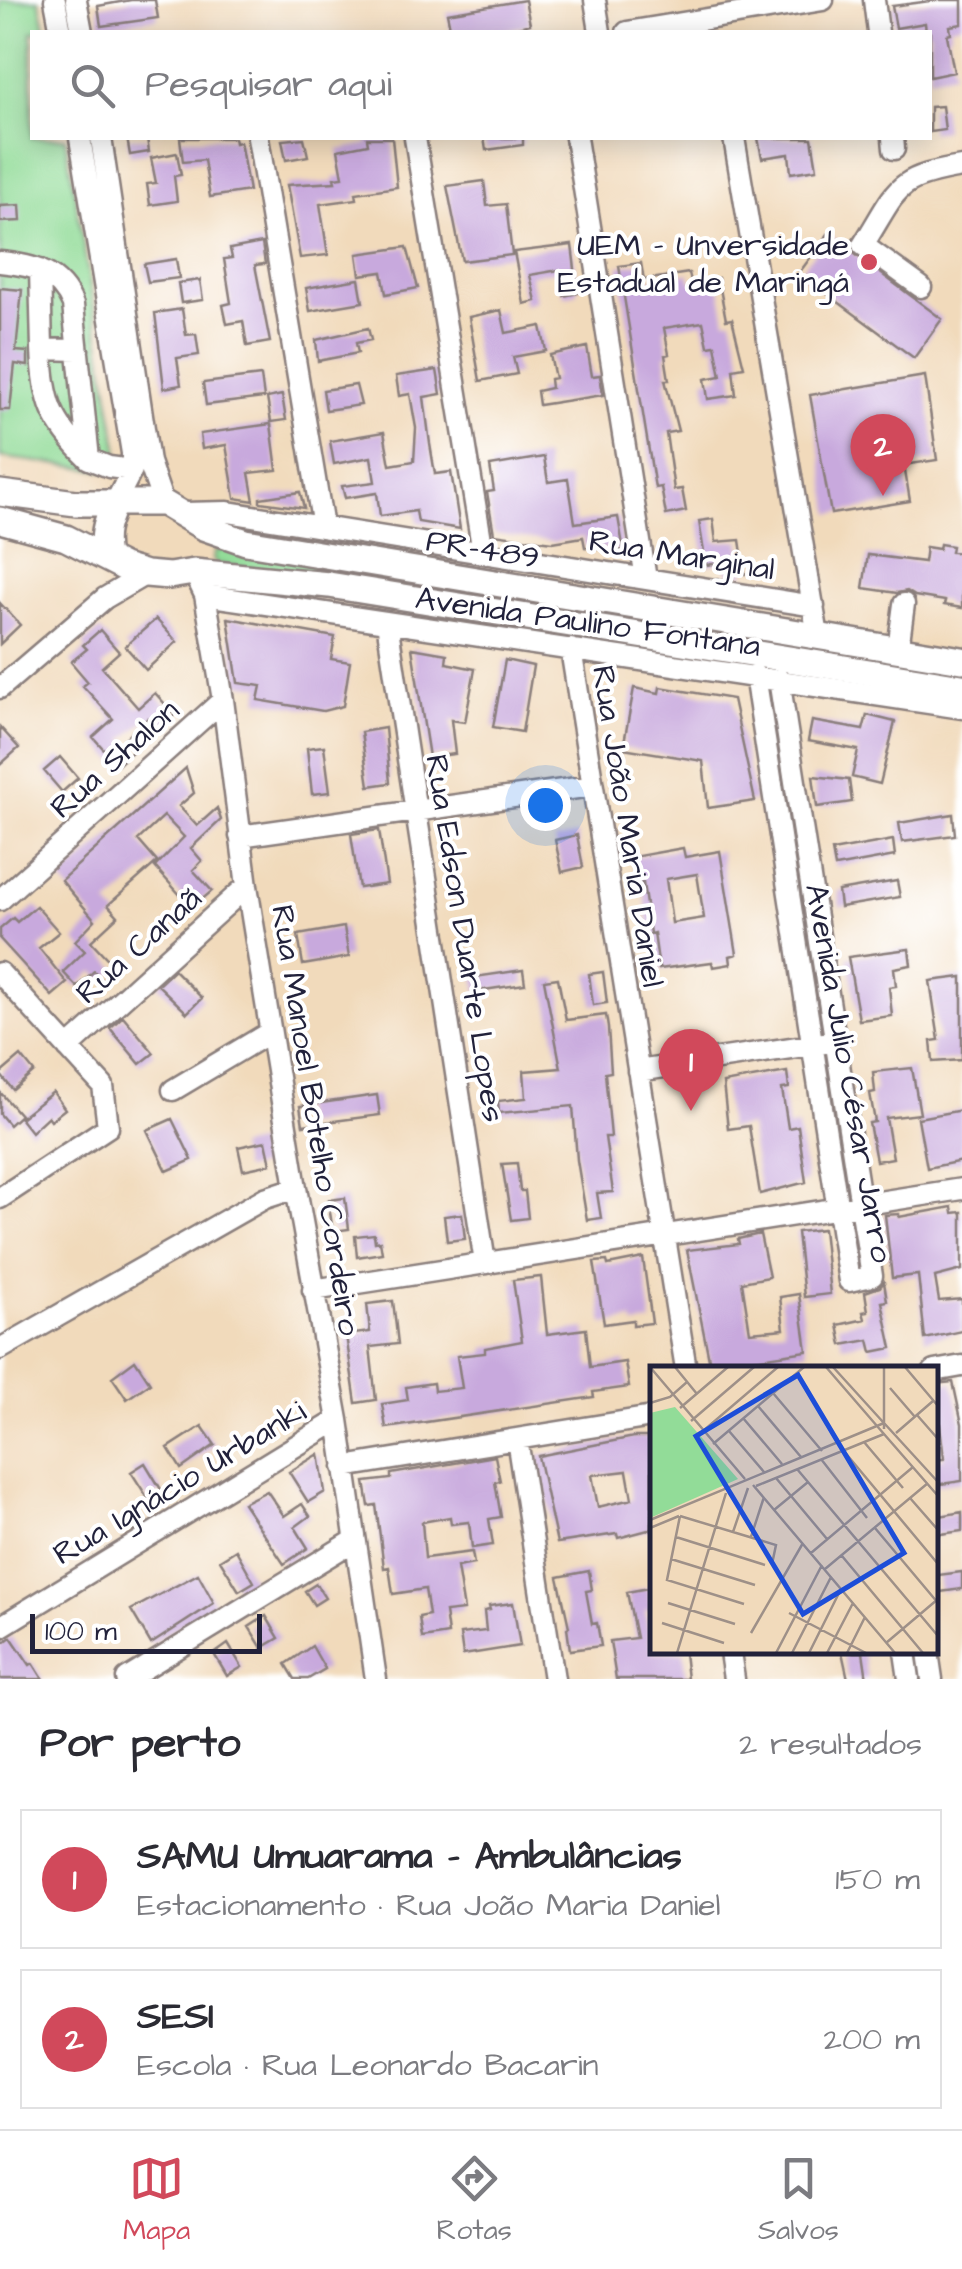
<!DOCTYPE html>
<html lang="pt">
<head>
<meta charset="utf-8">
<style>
  :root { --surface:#fff; --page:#f2f2f3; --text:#2b2b33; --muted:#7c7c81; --line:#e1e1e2; --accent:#d1495b }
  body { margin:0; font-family:"Architects Daughter",sans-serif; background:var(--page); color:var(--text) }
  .scale { position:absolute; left:30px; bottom:25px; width:232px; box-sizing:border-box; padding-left:10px; border:5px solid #22223b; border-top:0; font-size:28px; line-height:35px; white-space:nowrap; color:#22223b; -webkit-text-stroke:8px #fff; paint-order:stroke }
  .you { position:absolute; left:545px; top:805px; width:35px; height:35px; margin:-25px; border:8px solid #fff; border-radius:50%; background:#1a73e8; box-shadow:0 0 0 15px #1a73e833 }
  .badge { display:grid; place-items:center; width:65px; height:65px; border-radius:50%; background:var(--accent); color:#fff; font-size:32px; font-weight:700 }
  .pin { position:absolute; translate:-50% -82px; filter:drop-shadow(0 2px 5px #0008) }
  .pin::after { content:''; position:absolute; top:52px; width:35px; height:30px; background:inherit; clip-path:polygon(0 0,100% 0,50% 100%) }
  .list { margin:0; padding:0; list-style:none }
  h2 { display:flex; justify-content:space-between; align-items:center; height:130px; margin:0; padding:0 40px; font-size:42px }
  h2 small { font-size:32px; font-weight:400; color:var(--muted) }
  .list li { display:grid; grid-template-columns:65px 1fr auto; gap:30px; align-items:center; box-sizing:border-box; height:140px; margin:0 20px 20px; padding:0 20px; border:2px solid var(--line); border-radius:0px }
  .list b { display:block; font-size:38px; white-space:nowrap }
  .list p { margin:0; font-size:32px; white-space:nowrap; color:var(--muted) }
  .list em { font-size:32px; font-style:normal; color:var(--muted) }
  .icon { flex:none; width:55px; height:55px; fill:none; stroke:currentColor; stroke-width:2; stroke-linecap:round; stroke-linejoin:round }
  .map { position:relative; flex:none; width:962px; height:1679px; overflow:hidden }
  .search { position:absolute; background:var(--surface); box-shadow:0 5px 25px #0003; left:30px; right:30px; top:30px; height:110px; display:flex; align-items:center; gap:25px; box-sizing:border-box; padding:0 35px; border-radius:0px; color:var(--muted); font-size:38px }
  .sheet { height:450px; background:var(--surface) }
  nav { display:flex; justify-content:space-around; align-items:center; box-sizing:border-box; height:140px; border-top:2px solid var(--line); background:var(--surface); font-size:28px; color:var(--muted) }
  nav a { display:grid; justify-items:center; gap:5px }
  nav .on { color:var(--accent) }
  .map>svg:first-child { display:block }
  .green { fill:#92dc98; stroke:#5a7f6a; stroke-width:2.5 }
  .building { fill:#c8a9dd; fill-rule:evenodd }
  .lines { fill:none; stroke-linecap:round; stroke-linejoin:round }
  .minor-casing { stroke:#8a7e7b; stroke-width:25 }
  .major-casing { stroke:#8a7e7b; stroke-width:30 }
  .minor { stroke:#fff; stroke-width:20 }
  .major { stroke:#fff; stroke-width:25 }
  .poi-dot { fill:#d1495b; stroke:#fff; stroke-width:4 }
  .labels { text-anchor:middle; stroke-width:8; stroke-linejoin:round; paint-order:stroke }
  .poi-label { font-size:32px; fill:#22223b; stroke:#fff; text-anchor:end }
  .street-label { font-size:32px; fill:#22223b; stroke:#fff }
  .inset-road { fill:none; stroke:#9e9088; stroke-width:2.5 }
  .view { fill:#1d4ed8; fill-opacity:0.15; stroke:#1d4ed8; stroke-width:5 }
  .inset-edge { fill:none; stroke:#22223b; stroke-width:5 }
</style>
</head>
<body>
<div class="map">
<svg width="962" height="1679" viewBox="0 0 962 1679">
  <rect width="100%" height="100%" fill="#fff"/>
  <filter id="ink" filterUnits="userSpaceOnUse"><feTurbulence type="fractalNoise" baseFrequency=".01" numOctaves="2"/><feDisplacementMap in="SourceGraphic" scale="20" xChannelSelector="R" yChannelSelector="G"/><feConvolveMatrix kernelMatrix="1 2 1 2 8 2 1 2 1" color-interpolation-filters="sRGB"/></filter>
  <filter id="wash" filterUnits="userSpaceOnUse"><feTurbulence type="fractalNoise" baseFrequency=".0048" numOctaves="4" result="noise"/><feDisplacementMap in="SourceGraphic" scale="40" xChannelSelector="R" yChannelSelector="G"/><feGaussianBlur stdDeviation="2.25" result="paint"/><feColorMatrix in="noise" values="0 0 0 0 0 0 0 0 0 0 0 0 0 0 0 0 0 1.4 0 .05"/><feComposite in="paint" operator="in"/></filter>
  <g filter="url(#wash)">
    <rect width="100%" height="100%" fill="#f1dabb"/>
    <path class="green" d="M 0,0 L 39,0 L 46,32 L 32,32 L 32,138 L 65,138 L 118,449 L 115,472 L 0,457 Z
      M 224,549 L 962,664 L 962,675 L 218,564 L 213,559 L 215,551 Z
      M 764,698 L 772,698 L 823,1024 L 815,1026 Z
      M 828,1048 L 850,1196 L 841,1198 L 819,1049 Z"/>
    <g id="blocks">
      <path class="building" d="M 131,0 L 155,0 L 158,18 L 101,26 L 98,6 Z
        M 525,0 L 530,24 L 500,32 L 451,32 L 447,13 Z
        M 938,0 L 962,0 L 962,24 L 950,26 L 951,34 L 947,35 L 954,72 L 930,77 L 930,32 L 926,32 L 925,23 L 896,28 L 892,6 Z
        M 942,106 L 945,130 L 930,132 L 930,107 Z
        M 127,138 L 147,138 L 149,152 L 130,155 Z
        M 180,138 L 234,138 L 235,143 L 240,142 L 249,191 L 210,197 L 204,160 L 183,162 Z
        M 304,138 L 308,156 L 286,160 L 282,140 Z
        M 367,138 L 392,138 L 397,187 L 356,193 L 357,199 L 320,204 L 328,255 L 300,258 L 287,185 L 335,182 L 334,178 L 343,177 L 338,150 L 368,144 Z
        M 484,138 L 523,138 L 523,145 L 486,150 Z
        M 758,138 L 812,138 L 817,169 L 791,173 L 789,154 L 762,158 Z
        M 177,153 L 181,175 L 174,176 L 177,201 L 150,205 L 147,184 L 156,183 L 151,158 Z
        M 484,181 L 487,206 L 506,204 L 512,255 L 462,261 L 447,186 Z
        M 20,205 L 21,221 L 0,222 L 0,206 Z
        M 828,234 L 942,319 L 914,358 L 799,273 Z
        M 262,243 L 265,264 L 255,265 L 270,342 L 247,346 L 243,321 L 227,324 L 223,305 L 231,303 L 224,259 L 232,258 L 230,249 Z
        M 572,245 L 578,293 L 564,296 L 559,270 L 530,275 L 536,301 L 524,304 L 514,252 Z
        M 407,247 L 418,288 L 386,294 L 382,272 L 360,275 L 357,254 Z
        M 176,259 L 179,278 L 148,282 L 144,264 Z
        M 641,263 L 644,280 L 689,273 L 691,282 L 718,278 L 726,320 L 732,319 L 744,367 L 733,369 L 736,395 L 708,399 L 705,379 L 721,376 L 715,345 L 708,346 L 703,322 L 664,328 L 669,354 L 665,355 L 669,380 L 665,380 L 678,431 L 666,433 L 674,490 L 682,489 L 686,511 L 666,515 L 661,487 L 655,488 L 619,266 Z
        M 359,279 L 363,302 L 310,311 L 306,288 Z
        M 200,280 L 203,300 L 181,303 L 178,283 Z
        M 0,288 L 22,290 L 16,351 L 28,352 L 28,366 L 15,364 L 10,410 L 0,410 Z
        M 182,309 L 186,335 L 196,334 L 199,355 L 177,358 L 181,385 L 164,388 L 155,313 Z
        M 501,310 L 506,333 L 541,326 L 546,351 L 513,357 L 517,374 L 480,381 L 469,317 Z
        M 368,328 L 371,340 L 356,343 L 358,353 L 318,361 L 316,340 Z
        M 587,347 L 592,376 L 600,375 L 603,395 L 539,405 L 537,391 L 551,388 L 550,379 L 555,378 L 550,355 Z
        M 437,370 L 441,394 L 424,397 L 430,444 L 435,474 L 451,472 L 460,529 L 418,522 L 416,511 L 380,516 L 377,493 L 345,498 L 342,486 L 375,482 L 371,457 L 334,464 L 330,441 L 384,432 L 390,465 L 414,461 L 416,428 L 410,394 L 399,396 L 396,376 Z
        M 261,376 L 264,398 L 206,405 L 203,383 Z
        M 925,376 L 937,460 L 904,465 L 910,501 L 831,514 L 810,395 Z
        M 356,385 L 361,405 L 326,410 L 323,390 Z
        M 282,395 L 286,420 L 271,422 L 267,398 Z
        M 271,424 L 277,470 L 249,473 L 254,501 L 235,498 L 226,445 L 202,449 L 200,434 Z
        M 544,457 L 548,482 L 568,479 L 575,523 L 618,517 L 624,551 L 585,547 L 583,537 L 553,542 L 494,534 L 487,492 L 494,491 L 490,466 Z
        M 300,492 L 304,508 L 260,502 L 260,498 Z
        M 713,519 L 716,542 L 740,540 L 745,574 L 727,573 L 726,562 L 706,565 L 699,521 Z
        M 940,544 L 952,546 L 951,552 L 962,553 L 962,608 L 944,605 L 945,601 L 915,596 L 907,591 L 897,593 L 863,588 L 868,555 L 924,562 L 926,547 L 939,549 Z
        M 0,603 L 20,625 L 0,644 Z
        M 228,618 L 335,637 L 331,659 L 350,662 L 343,706 L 323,711 L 258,700 L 261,686 L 238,683 Z
        M 156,619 L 177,642 L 146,670 L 125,646 Z
        M 100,630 L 119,652 L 102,667 L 138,708 L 155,693 L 175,715 L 159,729 L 148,718 L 124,739 L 134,750 L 118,765 L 93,737 L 113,719 L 83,686 L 88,682 L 71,662 L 87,649 L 83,645 Z
        M 412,648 L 447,654 L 446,663 L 475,669 L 465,722 L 451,720 L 455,754 L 429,757 Z
        M 505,660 L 533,666 L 522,732 L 493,727 Z
        M 660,687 L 733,699 L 755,801 L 708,808 L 703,761 L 623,748 L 634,688 L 659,693 Z
        M 867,715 L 895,722 L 880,784 L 852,777 L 858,750 L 808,741 L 812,721 L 863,730 Z
        M 0,727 L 19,748 L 0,765 Z
        M 385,728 L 390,783 L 369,786 L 361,732 Z
        M 324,746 L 330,792 L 312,794 L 307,748 Z
        M 60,757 L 78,778 L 62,792 L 44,771 Z
        M 186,768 L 194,793 L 179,806 L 197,826 L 217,808 L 221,820 L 191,848 L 202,861 L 193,870 L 212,891 L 192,908 L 155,867 L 184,837 L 164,816 L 138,840 L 157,862 L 108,905 L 118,916 L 91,941 L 117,969 L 103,981 L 94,971 L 77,987 L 63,972 L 85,951 L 75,941 L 95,920 L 61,880 Z
        M 813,776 L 849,780 L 852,802 L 817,807 Z
        M 953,814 L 955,835 L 902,842 L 899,823 Z
        M 379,830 L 387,884 L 359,888 L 351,834 Z
        M 577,835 L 583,867 L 562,872 L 555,840 Z
        M 893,840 L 895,856 L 835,867 L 832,851 Z
        M 683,848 L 685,857 L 720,851 L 737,954 L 730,956 L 731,964 L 713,967 L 712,962 L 659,969 L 654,933 L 650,934 L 643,883 L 637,884 L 633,857 ZM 697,874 L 704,918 L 672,923 L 666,879 Z
        M 897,881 L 900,897 L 840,907 L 838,891 Z
        M 36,906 L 59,932 L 39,948 L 67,983 L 52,996 L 0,939 L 0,929 L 13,918 L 17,922 Z
        M 344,927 L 349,957 L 303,965 L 298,935 Z
        M 909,949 L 911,965 L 894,968 L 896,986 L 889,987 L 892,1016 L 859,1020 L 848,957 Z
        M 174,970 L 202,998 L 187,1013 L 158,985 Z
        M 523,970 L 525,984 L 477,991 L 475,977 Z
        M 603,972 L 607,1003 L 593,1005 L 589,974 Z
        M 962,977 L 962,1060 L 933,1062 L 931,1041 L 939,1040 L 930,981 Z
        M 558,978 L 566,1020 L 606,1015 L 608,1028 L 611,1072 L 605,1073 L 611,1137 L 605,1137 L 613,1192 L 597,1193 L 601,1218 L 587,1220 L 577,1160 L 573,1106 L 499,1113 L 498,1101 L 526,1098 L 524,1071 L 561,1068 L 544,980 Z
        M 123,1016 L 154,1053 L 140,1064 L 110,1028 Z
        M 21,1056 L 34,1072 L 13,1090 L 0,1074 Z
        M 912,1068 L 920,1114 L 886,1118 L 893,1158 L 876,1161 L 869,1123 L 875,1122 L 870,1093 L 875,1092 L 873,1072 Z
        M 787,1072 L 789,1088 L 782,1089 L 788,1128 L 798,1126 L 806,1182 L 760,1194 L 749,1126 L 728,1129 L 723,1083 Z
        M 0,1092 L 20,1115 L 9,1125 L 0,1114 Z
        M 53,1092 L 65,1109 L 51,1120 L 48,1116 L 31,1132 L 20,1118 Z
        M 377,1095 L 380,1115 L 303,1125 L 300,1106 Z
        M 962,1110 L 962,1161 L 927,1168 L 918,1118 Z
        M 172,1119 L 192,1160 L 167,1171 L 147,1130 Z
        M 266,1141 L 271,1164 L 243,1170 L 238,1147 Z
        M 517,1163 L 520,1191 L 525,1191 L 528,1218 L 511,1220 L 502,1164 Z
        M 345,1198 L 349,1229 L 333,1231 L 328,1200 Z
        M 952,1207 L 953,1213 L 962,1212 L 962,1270 L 935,1277 L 939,1301 L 962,1299 L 962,1331 L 925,1339 L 918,1275 L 892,1278 L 885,1215 L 899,1214 L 899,1217 Z
        M 462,1214 L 465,1239 L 447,1241 L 444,1216 Z
        M 823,1229 L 830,1294 L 804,1297 L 797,1232 Z
        M 374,1234 L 375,1242 L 380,1241 L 382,1253 L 357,1257 L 355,1236 Z
        M 760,1234 L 769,1277 L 742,1282 L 750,1332 L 784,1329 L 780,1297 L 799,1294 L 807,1351 L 748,1360 L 749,1364 L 728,1369 L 711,1369 L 687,1250 L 739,1244 L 738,1239 Z
        M 643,1258 L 652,1323 L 633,1325 L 633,1320 L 604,1324 L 594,1262 L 607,1261 L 608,1265 Z
        M 541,1277 L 547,1334 L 586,1329 L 590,1367 L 625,1362 L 629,1387 L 593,1392 L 594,1397 L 386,1428 L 382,1404 L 408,1400 L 406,1387 L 433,1383 L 434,1391 L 462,1388 L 457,1356 L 485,1353 L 485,1348 L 522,1341 L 513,1280 Z
        M 884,1282 L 887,1301 L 882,1302 L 892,1348 L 872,1352 L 869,1340 L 842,1345 L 838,1325 L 865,1319 L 863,1312 L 868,1311 L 865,1292 L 880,1287 Z
        M 393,1301 L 398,1344 L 370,1347 L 376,1400 L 356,1403 L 346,1335 L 370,1332 L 367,1304 Z
        M 135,1360 L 150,1383 L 127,1399 L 112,1377 Z
        M 953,1382 L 962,1424 L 962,1481 L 934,1485 L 934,1460 L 944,1459 L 939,1417 L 934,1418 L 934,1384 Z
        M 202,1426 L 215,1445 L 181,1469 L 168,1448 Z
        M 634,1437 L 652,1437 L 652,1529 L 618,1538 L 617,1534 L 557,1543 L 538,1456 ZM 627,1471 L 632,1499 L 598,1507 L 592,1475 Z
        M 319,1454 L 325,1492 L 308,1502 L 289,1472 Z
        M 495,1456 L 500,1481 L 495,1482 L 501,1517 L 489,1519 L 493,1545 L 472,1548 L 469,1522 L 451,1524 L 450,1517 L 422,1522 L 425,1558 L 472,1552 L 474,1564 L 457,1567 L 464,1610 L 445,1612 L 448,1634 L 422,1638 L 419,1617 L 429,1615 L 425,1589 L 393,1594 L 389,1567 L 384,1568 L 376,1505 L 369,1506 L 365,1482 L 391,1479 L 391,1474 Z
        M 145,1463 L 162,1491 L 149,1500 L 131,1472 Z
        M 267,1491 L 284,1516 L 302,1504 L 310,1516 L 295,1527 L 308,1548 L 284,1564 L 243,1503 Z
        M 962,1512 L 962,1531 L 934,1535 L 934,1517 Z
        M 236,1550 L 254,1582 L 239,1591 L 220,1560 Z
        M 589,1571 L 592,1590 L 586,1591 L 592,1624 L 597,1623 L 601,1646 L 570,1650 L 567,1628 L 569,1627 L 558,1577 Z
        M 962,1572 L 962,1589 L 940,1592 L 938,1575 Z
        M 198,1574 L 214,1603 L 151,1644 L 131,1610 Z
        M 316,1584 L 325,1598 L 314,1605 L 305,1591 Z
        M 648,1588 L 652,1609 L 645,1610 L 652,1652 L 684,1652 L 687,1679 L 616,1679 L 610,1641 L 636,1638 L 627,1592 Z
        M 513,1603 L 520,1646 L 463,1655 L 460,1634 L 486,1631 L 484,1611 L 490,1610 L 489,1606 Z
        M 266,1616 L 279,1638 L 262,1648 L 249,1627 Z
        M 11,1637 L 30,1665 L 33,1663 L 43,1679 L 0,1679 L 0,1645 Z
        M 228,1644 L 242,1667 L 227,1676 L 214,1654 Z
        M 312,1646 L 325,1669 L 308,1679 L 295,1679 L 286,1664 Z
        M 842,1652 L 863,1652 L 867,1679 L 848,1679 Z"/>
    </g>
  </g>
  <g filter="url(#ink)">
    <use href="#blocks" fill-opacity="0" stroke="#8a7e7b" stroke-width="2.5"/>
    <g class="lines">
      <defs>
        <path id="minor" d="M 55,0 L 61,32
          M 76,0 L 82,32
          M 595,0 L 600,32
          M 874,0 L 878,32
          M 627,32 L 823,0
          M 80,138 L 132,453 L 132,470 L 114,505
          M 101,138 L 149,462 L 163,503
          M 258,138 L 323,527
          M 415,138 L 483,552
          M 576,138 L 646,579
          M 734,138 L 818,636
          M 893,138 L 894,149
          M 0,262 C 33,265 60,272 73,305 L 89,459 L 109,467 L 132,470
          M 40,270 L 42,349
          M 921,287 L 863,245 C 899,188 893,178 962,167
          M 78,350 L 42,349 C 44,401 51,422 89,459
          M 184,513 L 228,512 L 814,606
          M 194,572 L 205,595 L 223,700 L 247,886 L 296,1188 L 338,1420 L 376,1679
          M 205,595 L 962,708
          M 387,622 L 485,1263
          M 571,649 L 686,1369
          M 898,649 L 904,604
          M 755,675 L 849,1281 L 872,1276 L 779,679
          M 0,688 L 105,598 L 146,574
          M 240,836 L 591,786
          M 0,900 L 223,700
          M 0,973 L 103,1086 L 108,1127 L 0,1198
          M 68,1048 L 247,886
          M 638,1071 L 824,1043
          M 173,1090 L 270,1032
          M 313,1290 L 962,1189
          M 0,1349 L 265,1198 L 296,1188
          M 934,1371 L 962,1366
          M 517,1439 L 554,1679
          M 344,1467 L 652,1417
          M 0,1627 L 338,1420
          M 730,1652 L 734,1679
          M 905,1652 L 909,1679
          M 928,1652 L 932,1679
          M 127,1679 L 355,1540"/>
        <path id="major" d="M 0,493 L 76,503 L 163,503 L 203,527 L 246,542 L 962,660
          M 0,520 L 66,538 L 123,567 L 146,574 L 169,576 L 194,572 L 329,585 L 962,687
          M 106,557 C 102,536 105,524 114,505"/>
      </defs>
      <use href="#minor" class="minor-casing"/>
      <use href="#major" class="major-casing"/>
      <use href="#minor" class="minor"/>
      <use href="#major" class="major"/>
    </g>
  </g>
  <circle class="poi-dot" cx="869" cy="262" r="10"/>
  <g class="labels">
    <g class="poi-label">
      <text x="849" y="255">UEM - Unversidade<tspan x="849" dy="37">Estadual de Maringá</tspan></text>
    </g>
    <g class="street-label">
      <text transform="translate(483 548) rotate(9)" y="11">PR-489</text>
      <text transform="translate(682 554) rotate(9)" y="11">Rua Marginal</text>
      <text transform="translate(588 621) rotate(8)" y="11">Avenida Paulino Fontana</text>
      <text transform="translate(114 758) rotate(-42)" y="11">Rua Shalon</text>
      <text transform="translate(629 826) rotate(81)" y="11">Rua João Maria Daniel</text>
      <text transform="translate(466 938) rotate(81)" y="11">Rua Edson Duarte Lopes</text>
      <text transform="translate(138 945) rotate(-42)" y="11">Rua Canaã</text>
      <text transform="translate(850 1073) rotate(80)" y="11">Avenida Julio César Jarro</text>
      <text transform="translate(317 1120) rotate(81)" y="11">Rua Manoel Botelho Cordeiro</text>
      <text transform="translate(179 1482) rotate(-31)" y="11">Rua Ignácio Urbanki</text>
    </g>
  </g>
  <g transform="translate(650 1366)">
    <rect width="288" height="288" fill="#f1dabb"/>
    <path d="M 25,41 L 88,113 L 0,152 L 0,47 Z" fill="#92dc98"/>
    <path class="inset-road" d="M 0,1 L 95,113M 25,1 L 47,28M 176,1 L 227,60M 183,1 L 233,56M 255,1 L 288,40M 240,22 L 265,51M 123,27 L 172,85M 0,37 L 20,31 L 37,16M 108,40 L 151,91M 30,42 L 78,1M 267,49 L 288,73M 93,52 L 132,98M 41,55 L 104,1M 234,57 L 288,116M 227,60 L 288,130M 234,63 L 234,1M 53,65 L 128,1M 79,65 L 114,106M 246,67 L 283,35M 214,76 L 253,122M 63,78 L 154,1M 193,84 L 288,198M 171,93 L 217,152M 147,103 L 288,270M 126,112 L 177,173M 103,119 L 245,287M 106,120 L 234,68M 260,132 L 288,164M 124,144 L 158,116M 30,150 L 17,214 L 94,238M 30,150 L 126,179 L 122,198M 0,154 L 234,57M 0,162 L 29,150M 225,162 L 288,237M 83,166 L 98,122M 26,171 L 115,199M 101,171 L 114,131M 161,187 L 263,101M 192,190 L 273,287M 21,193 L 105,219M 175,203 L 278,117M 18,237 L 85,258M 139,247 L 216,287M 12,257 L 74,277M 101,267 L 153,177M 236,277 L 288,233M 27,287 L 76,127M 126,287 L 172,199M 142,287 L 181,211M 159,287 L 191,223M 177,287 L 203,237M 197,287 L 215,251"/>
    <path class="view" d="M 148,9 L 254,187 L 153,248 L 46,70 Z"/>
    <rect width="288" height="288" class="inset-edge"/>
  </g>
</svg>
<div class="scale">100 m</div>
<div class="you"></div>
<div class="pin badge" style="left:691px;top:1111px">1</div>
<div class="pin badge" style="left:883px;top:496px">2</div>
<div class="search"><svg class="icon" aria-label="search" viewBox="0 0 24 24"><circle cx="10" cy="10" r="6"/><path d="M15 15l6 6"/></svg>Pesquisar aqui</div>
</div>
<section class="sheet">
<h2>Por perto<small>2 resultados</small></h2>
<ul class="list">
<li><span class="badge">1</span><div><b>SAMU Umuarama - Ambulâncias</b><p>Estacionamento · Rua João Maria Daniel</p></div><em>150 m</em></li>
<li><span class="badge">2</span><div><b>SESI</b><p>Escola · Rua Leonardo Bacarin</p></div><em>200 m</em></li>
</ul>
</section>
<nav>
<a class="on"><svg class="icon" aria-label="map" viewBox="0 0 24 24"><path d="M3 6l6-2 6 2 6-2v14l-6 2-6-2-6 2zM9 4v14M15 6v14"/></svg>Mapa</a>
<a><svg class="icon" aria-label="directions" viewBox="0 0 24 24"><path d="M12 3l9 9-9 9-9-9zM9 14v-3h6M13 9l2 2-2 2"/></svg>Rotas</a>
<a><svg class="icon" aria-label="saved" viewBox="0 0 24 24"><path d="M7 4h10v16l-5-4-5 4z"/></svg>Salvos</a>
</nav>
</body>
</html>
